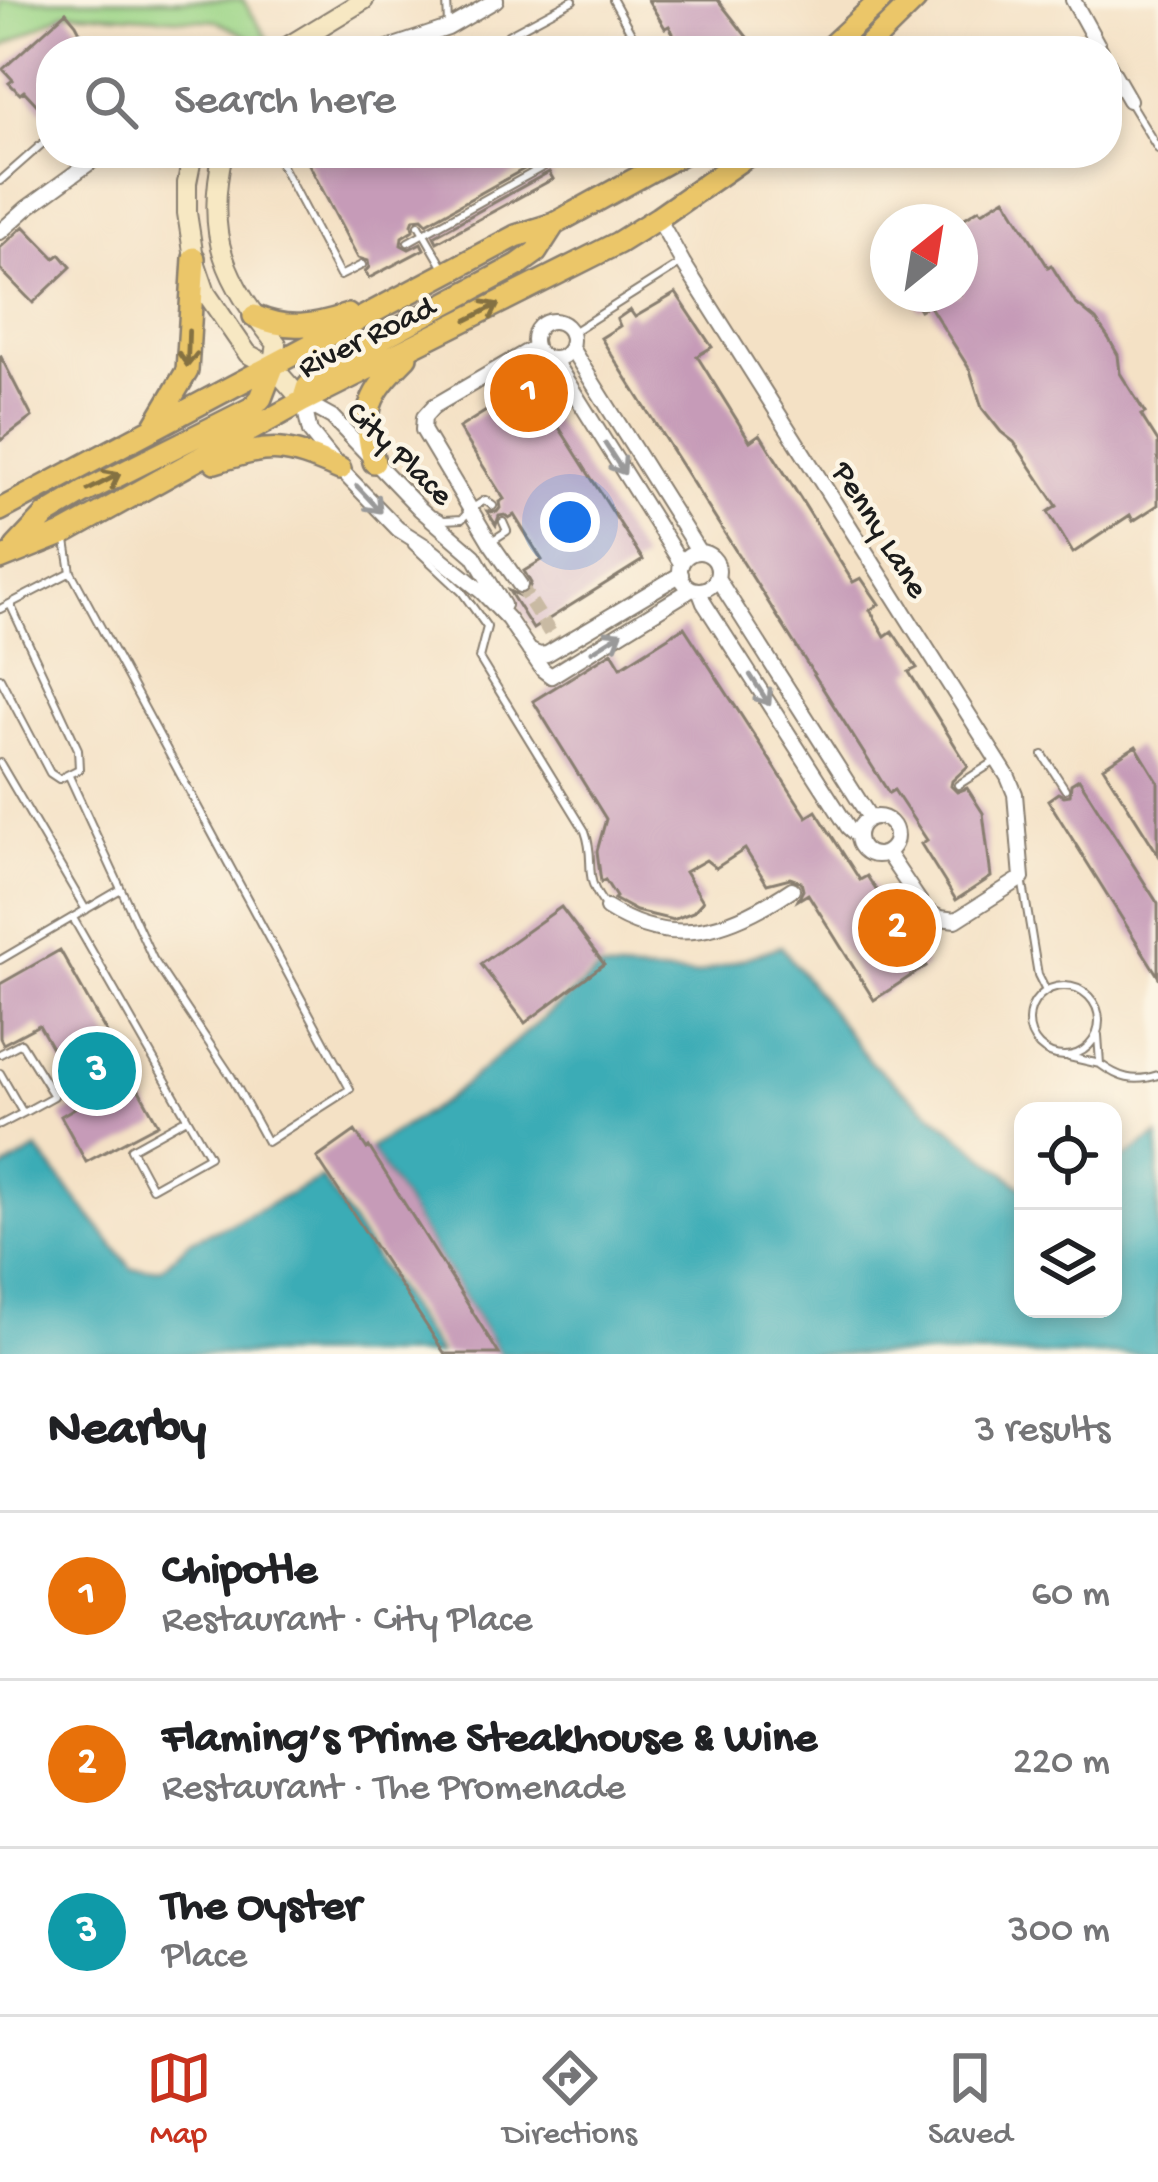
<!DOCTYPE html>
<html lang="en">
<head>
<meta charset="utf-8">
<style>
  :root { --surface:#fff; --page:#f2f2f2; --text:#202124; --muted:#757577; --line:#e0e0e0; --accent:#c8321e }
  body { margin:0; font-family:"Gochi Hand",sans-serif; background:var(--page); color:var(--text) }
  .controls { position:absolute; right:36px; bottom:36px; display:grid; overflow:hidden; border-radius:24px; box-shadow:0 6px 18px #0003 }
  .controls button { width:108px; height:108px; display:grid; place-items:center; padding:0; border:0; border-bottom:3px solid var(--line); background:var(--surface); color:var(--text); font:60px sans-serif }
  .compass { position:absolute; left:870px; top:204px; width:108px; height:108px; border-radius:50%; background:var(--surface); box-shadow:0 6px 18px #0003; rotate:30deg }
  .you { position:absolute; left:570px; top:522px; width:42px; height:42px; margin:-30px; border:9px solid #fff; border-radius:50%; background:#1a73e8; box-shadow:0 0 0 18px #1a73e833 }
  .badge { display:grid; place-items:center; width:78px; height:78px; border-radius:50%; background:var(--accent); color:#fff; font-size:39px; font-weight:700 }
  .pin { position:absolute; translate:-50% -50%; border:6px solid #fff; box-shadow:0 3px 12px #0006 }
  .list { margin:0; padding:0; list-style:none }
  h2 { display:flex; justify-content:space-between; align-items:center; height:156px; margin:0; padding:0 48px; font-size:51px }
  h2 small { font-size:39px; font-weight:400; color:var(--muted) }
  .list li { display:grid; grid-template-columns:78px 1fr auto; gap:36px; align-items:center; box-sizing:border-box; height:168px; padding:0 48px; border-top:3px solid var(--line) }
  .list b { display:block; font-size:45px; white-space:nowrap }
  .list p { margin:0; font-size:39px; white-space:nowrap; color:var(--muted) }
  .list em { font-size:39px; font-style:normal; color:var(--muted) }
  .icon { flex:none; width:66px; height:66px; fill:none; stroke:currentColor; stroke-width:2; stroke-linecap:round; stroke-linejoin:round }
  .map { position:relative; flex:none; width:1158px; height:1354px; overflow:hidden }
  .search { position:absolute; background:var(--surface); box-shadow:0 6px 18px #0003; left:36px; right:36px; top:36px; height:132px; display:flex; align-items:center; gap:30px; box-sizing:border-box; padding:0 42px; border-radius:48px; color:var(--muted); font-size:45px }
  .sheet { height:660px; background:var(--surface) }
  nav { display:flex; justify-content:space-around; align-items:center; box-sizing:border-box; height:168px; border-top:3px solid var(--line); background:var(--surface); font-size:33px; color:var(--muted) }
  nav a { display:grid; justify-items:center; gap:6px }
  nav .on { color:var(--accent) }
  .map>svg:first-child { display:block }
  .green { fill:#9dd588; stroke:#5c7852; stroke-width:3 }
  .water { fill:#3bacb6; stroke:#2c6469; stroke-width:3 }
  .building { fill:#c69bb8 }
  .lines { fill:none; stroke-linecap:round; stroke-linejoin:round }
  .street-tunnel { stroke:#c9baa3; stroke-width:14; stroke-dasharray:14 7; stroke-linecap:butt }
  .lane-casing { stroke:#887e70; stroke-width:10 }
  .street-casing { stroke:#887e70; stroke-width:18 }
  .secondary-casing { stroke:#887e70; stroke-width:22 }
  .primary-casing { stroke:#887e70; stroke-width:26 }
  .lane { stroke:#fff; stroke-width:6 }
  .street { stroke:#fff; stroke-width:14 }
  .secondary { stroke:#f7e8c3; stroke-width:18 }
  .primary { stroke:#ebc669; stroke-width:21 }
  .oneway { stroke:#847142 }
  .oneway2 { stroke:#999 }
  .labels { text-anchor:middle; stroke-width:9; stroke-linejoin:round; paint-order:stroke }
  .street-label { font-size:33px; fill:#1c1c1c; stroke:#fcf5e5 }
</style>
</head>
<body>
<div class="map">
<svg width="1158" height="1354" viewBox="0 0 1158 1354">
  <rect width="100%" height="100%" fill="#fcf5e5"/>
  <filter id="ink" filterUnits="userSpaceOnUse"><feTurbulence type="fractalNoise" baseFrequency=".00833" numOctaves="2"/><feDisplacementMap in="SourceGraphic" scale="24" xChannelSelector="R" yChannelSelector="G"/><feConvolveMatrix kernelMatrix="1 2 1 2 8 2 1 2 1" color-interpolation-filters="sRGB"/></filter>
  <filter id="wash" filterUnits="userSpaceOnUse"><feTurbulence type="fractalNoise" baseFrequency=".004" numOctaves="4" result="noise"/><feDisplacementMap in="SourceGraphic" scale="48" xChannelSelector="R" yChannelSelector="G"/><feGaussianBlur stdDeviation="2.7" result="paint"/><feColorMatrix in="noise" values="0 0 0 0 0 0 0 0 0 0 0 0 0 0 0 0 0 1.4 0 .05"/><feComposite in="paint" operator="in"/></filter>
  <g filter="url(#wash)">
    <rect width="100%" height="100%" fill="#f4e1c5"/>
    <path class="green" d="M 0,0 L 243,0 L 275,51 L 217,21 L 66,12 L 0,48 Z"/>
    <path class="water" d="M 781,946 L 871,1063 L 1023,1188 L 1023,1309 L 1113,1309 L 1113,1165 L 1158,1135 L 1158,1354 L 500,1354 L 370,1148 L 446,1100 L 600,970 L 695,975 Z
      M 37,1149 L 132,1269 L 162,1268 L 191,1240 L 234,1222 L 322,1178 L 439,1354 L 0,1354 L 0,1171 Z"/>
    <g id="blocks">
      <path class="building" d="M 648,0 L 718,0 L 758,51 L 683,51 L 669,26 L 665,28 Z
        M 66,12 L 76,24 L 90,51 L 51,51 L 51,120 L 24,91 L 20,94 L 9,83 L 13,80 L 3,69 Z
        M 303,153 L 540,153 L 542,159 L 427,223 L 422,218 L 414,219 L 412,224 L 413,230 L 402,237 L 401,245 L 409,249 L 421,243 L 424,249 L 369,278 L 365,272 L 369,267 L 368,261 L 358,258 Z
        M 549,172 L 553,179 L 437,242 L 434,236 Z
        M 1005,198 L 1048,267 L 1051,265 L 1075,303 L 1096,320 L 1109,339 L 1118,355 L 1120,373 L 1145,413 L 1141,415 L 1158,442 L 1158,505 L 1133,521 L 1130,515 L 1073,553 L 1048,512 L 1057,506 L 1014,442 L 1001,432 L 982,408 L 970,370 L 929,305 L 920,310 L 910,294 L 960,294 L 960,221 L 979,209 L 982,212 Z
        M 24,226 L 55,258 L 60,254 L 71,267 L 33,303 L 0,269 L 0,248 Z
        M 676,293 L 712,347 L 697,356 L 750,441 L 760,434 L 853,582 L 861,578 L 879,604 L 870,610 L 885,636 L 892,631 L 917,668 L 909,672 L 968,766 L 952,781 L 951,786 L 957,792 L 967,788 L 983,813 L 991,877 L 956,900 L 921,844 L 927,840 L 894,790 L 889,793 L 601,338 L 620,326 L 617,319 L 630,310 L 635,317 Z
        M 0,355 L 32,417 L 0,441 Z
        M 531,383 L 643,560 L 533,629 L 509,591 L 520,596 L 527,593 L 531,583 L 524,571 L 542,560 L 514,515 L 509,518 L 505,515 L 499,516 L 496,525 L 487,511 L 497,512 L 500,508 L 499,502 L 504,499 L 459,428 Z
        M 684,627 L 807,817 L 816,811 L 860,880 L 867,876 L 926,966 L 874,1000 L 808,894 L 798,900 L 803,890 L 801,882 L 790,878 L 767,884 L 745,849 L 716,868 L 706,860 L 685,872 L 703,901 L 693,912 L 673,920 L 636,911 L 614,899 L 616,897 L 605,880 L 601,882 L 597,851 L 606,819 L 533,701 L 612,652 L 621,667 Z
        M 1136,746 L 1158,782 L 1158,854 L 1103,767 Z
        M 1079,779 L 1158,904 L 1158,976 L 1048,800 L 1058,793 L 1064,796 L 1070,795 L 1071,784 Z
        M 561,907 L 604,964 L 525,1023 L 481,964 Z
        M 60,950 L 158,1124 L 86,1162 L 61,1116 L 78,1106 L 76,1100 L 80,1097 L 39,1025 L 3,1044 L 0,1038 L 0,984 Z
        M 355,1131 L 367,1149 L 369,1147 L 499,1354 L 445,1354 L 317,1158 Z"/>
    </g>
  </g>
  <g filter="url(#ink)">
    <use href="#blocks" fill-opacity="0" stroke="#887e70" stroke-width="3"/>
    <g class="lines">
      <path class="street-tunnel" d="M 520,585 L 576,674"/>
      <defs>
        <path id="lane" d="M 447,0 L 448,26
          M 613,0 L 641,51
          M 516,51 L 508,35 L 573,0
          M 1130,103 L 1158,149
          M 70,153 L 81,164
          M 275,153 L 340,276 L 362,265
          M 0,181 L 51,136
          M 419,225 L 445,270
          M 408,242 L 568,153
          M 571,333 L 680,264
          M 435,515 L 444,520 L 462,519 L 471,509 L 485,500 L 493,506
          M 493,540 L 507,531 L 503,522
          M 66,541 L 71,572 L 350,1089 L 267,1142 L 231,1076 L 153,959 L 121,889
          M 412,545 L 462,592 L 487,627 L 479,658 L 585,831 C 597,864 580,875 607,908
          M 0,609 L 71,572
          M 0,678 L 50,773 L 59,779 L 79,769 L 78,749 L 10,604
          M 1043,755 L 1065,789
          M 0,763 L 86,910
          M 958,785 L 994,762
          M 1022,878 L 1038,975 L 1046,991
          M 73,918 L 209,1156 L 152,1188 L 131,1149 L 187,1118
          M 0,960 L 121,889 L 69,776
          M1029 1021a35 35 0 1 1 70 0a35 35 0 1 1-70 0Z
          M 1098,1035 L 1100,1064 C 1119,1078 1134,1083 1158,1075
          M 0,1054 L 21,1043 L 54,1096 L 23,1113
          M 1069,1057 L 1100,1064
          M 0,1073 L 23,1113 L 0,1125"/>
        <path id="street" d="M 1073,0 L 1101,51
          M 379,51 L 448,28 L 496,0
          M 1107,62 L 1129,100
          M 658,218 L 683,263 L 1008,777 L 1015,794 L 1022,878 L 956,920 L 940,918 L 926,911 L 887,853
          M 0,232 L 27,208 L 103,153
          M534 340a19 19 0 1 1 38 0a19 19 0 1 1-38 0Z
          M 571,348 L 699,552
          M 553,359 L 681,563
          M 303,401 L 310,432 L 340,469 L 398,529 L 428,548 L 481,591 L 508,619 L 543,670 L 551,676 L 692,589
          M 303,401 L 332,417 L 420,509 L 474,556 L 503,605
          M680 571a19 19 0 1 1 38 0a19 19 0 1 1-38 0Z
          M 717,578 L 870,818
          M 520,585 L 490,542 L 423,430 L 424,417 L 434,406 L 535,347
          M 699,590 L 704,603 L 848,827 L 858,836
          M 529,650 L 539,655 L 547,654 L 681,574
          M858 836a19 19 0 1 1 38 0a19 19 0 1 1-38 0Z
          M 607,908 C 673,950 730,931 792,889"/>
        <path id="secondary" d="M 280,51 L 364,0
          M 193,153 L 187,183 L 187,213 L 194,258 L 206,293 L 248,354 L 273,367 L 303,401
          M 223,153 C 204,237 225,280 277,344 L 273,367"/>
        <path id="primary" d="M 826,51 L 881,0
          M 863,51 L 915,0
          M 254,316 C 288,331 314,326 348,315
          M 303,401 L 307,388 L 322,370 L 518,265 L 536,252 L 554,224
          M 155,425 L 187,371 L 194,258
          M 215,462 C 273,444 284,445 340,469
          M 374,462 C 361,409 368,395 406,357
          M 0,510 L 516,236 L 554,224 L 683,153
          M 16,547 L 46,515 L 83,493 L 252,408 L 261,398 L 273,367
          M 0,559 L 65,533 L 303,401 L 618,243 L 658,218 L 751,153"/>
      </defs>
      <use href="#lane" class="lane-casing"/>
      <use href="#street" class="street-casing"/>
      <use href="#secondary" class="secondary-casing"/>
      <use href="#primary" class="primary-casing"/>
      <use href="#lane" class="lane"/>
      <use href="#street" class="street"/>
      <use href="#secondary" class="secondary"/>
      <use href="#primary" class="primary"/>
    </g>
    <defs><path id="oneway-shaft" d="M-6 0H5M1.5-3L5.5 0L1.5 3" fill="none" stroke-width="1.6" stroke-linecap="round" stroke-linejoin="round" transform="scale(3)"/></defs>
    <g class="oneway">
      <use href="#oneway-shaft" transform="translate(483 312) rotate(-27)"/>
      <use href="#oneway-shaft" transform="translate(188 349) rotate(92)"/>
      <use href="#oneway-shaft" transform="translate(104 482) rotate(-27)"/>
    </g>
    <g class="oneway2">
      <use href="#oneway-shaft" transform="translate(615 459) rotate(57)"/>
      <use href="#oneway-shaft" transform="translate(369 499) rotate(47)"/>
      <use href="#oneway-shaft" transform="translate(607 642) rotate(-32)"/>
      <use href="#oneway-shaft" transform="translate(760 690) rotate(57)"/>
    </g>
  </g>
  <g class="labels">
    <g class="street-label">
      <text transform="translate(365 334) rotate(-26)" y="12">River Road</text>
      <text transform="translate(402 451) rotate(44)" y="12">City Place</text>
      <text transform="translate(883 528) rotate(58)" y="12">Penny Lane</text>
    </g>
  </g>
</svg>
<div class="controls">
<button><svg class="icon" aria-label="locate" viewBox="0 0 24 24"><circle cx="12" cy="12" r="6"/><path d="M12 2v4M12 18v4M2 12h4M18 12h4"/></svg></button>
<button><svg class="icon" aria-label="layers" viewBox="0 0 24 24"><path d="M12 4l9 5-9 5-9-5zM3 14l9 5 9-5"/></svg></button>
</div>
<svg class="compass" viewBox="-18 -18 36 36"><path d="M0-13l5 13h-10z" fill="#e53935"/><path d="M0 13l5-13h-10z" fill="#757577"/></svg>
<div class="you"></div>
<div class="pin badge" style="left:529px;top:393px;background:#e8710a">1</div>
<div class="pin badge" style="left:897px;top:928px;background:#e8710a">2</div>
<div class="pin badge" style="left:97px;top:1071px;background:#0f9aa8">3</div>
<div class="search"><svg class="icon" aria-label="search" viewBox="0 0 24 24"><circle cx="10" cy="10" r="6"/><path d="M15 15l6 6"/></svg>Search here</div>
</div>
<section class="sheet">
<h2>Nearby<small>3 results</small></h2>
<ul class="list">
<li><span class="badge" style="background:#e8710a">1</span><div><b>Chipotle</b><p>Restaurant · City Place</p></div><em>60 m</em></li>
<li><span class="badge" style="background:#e8710a">2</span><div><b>Flaming’s Prime Steakhouse &amp; Wine</b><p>Restaurant · The Promenade</p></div><em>220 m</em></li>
<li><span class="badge" style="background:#0f9aa8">3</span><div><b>The Oyster</b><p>Place</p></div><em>300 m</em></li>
</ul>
</section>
<nav>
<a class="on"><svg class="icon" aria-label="map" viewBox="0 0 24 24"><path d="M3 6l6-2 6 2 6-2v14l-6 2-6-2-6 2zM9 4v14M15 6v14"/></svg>Map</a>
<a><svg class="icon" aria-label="directions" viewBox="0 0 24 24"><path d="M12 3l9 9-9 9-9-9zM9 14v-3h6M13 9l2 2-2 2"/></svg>Directions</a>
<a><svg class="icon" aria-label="saved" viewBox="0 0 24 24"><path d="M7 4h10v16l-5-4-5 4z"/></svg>Saved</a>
</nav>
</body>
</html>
